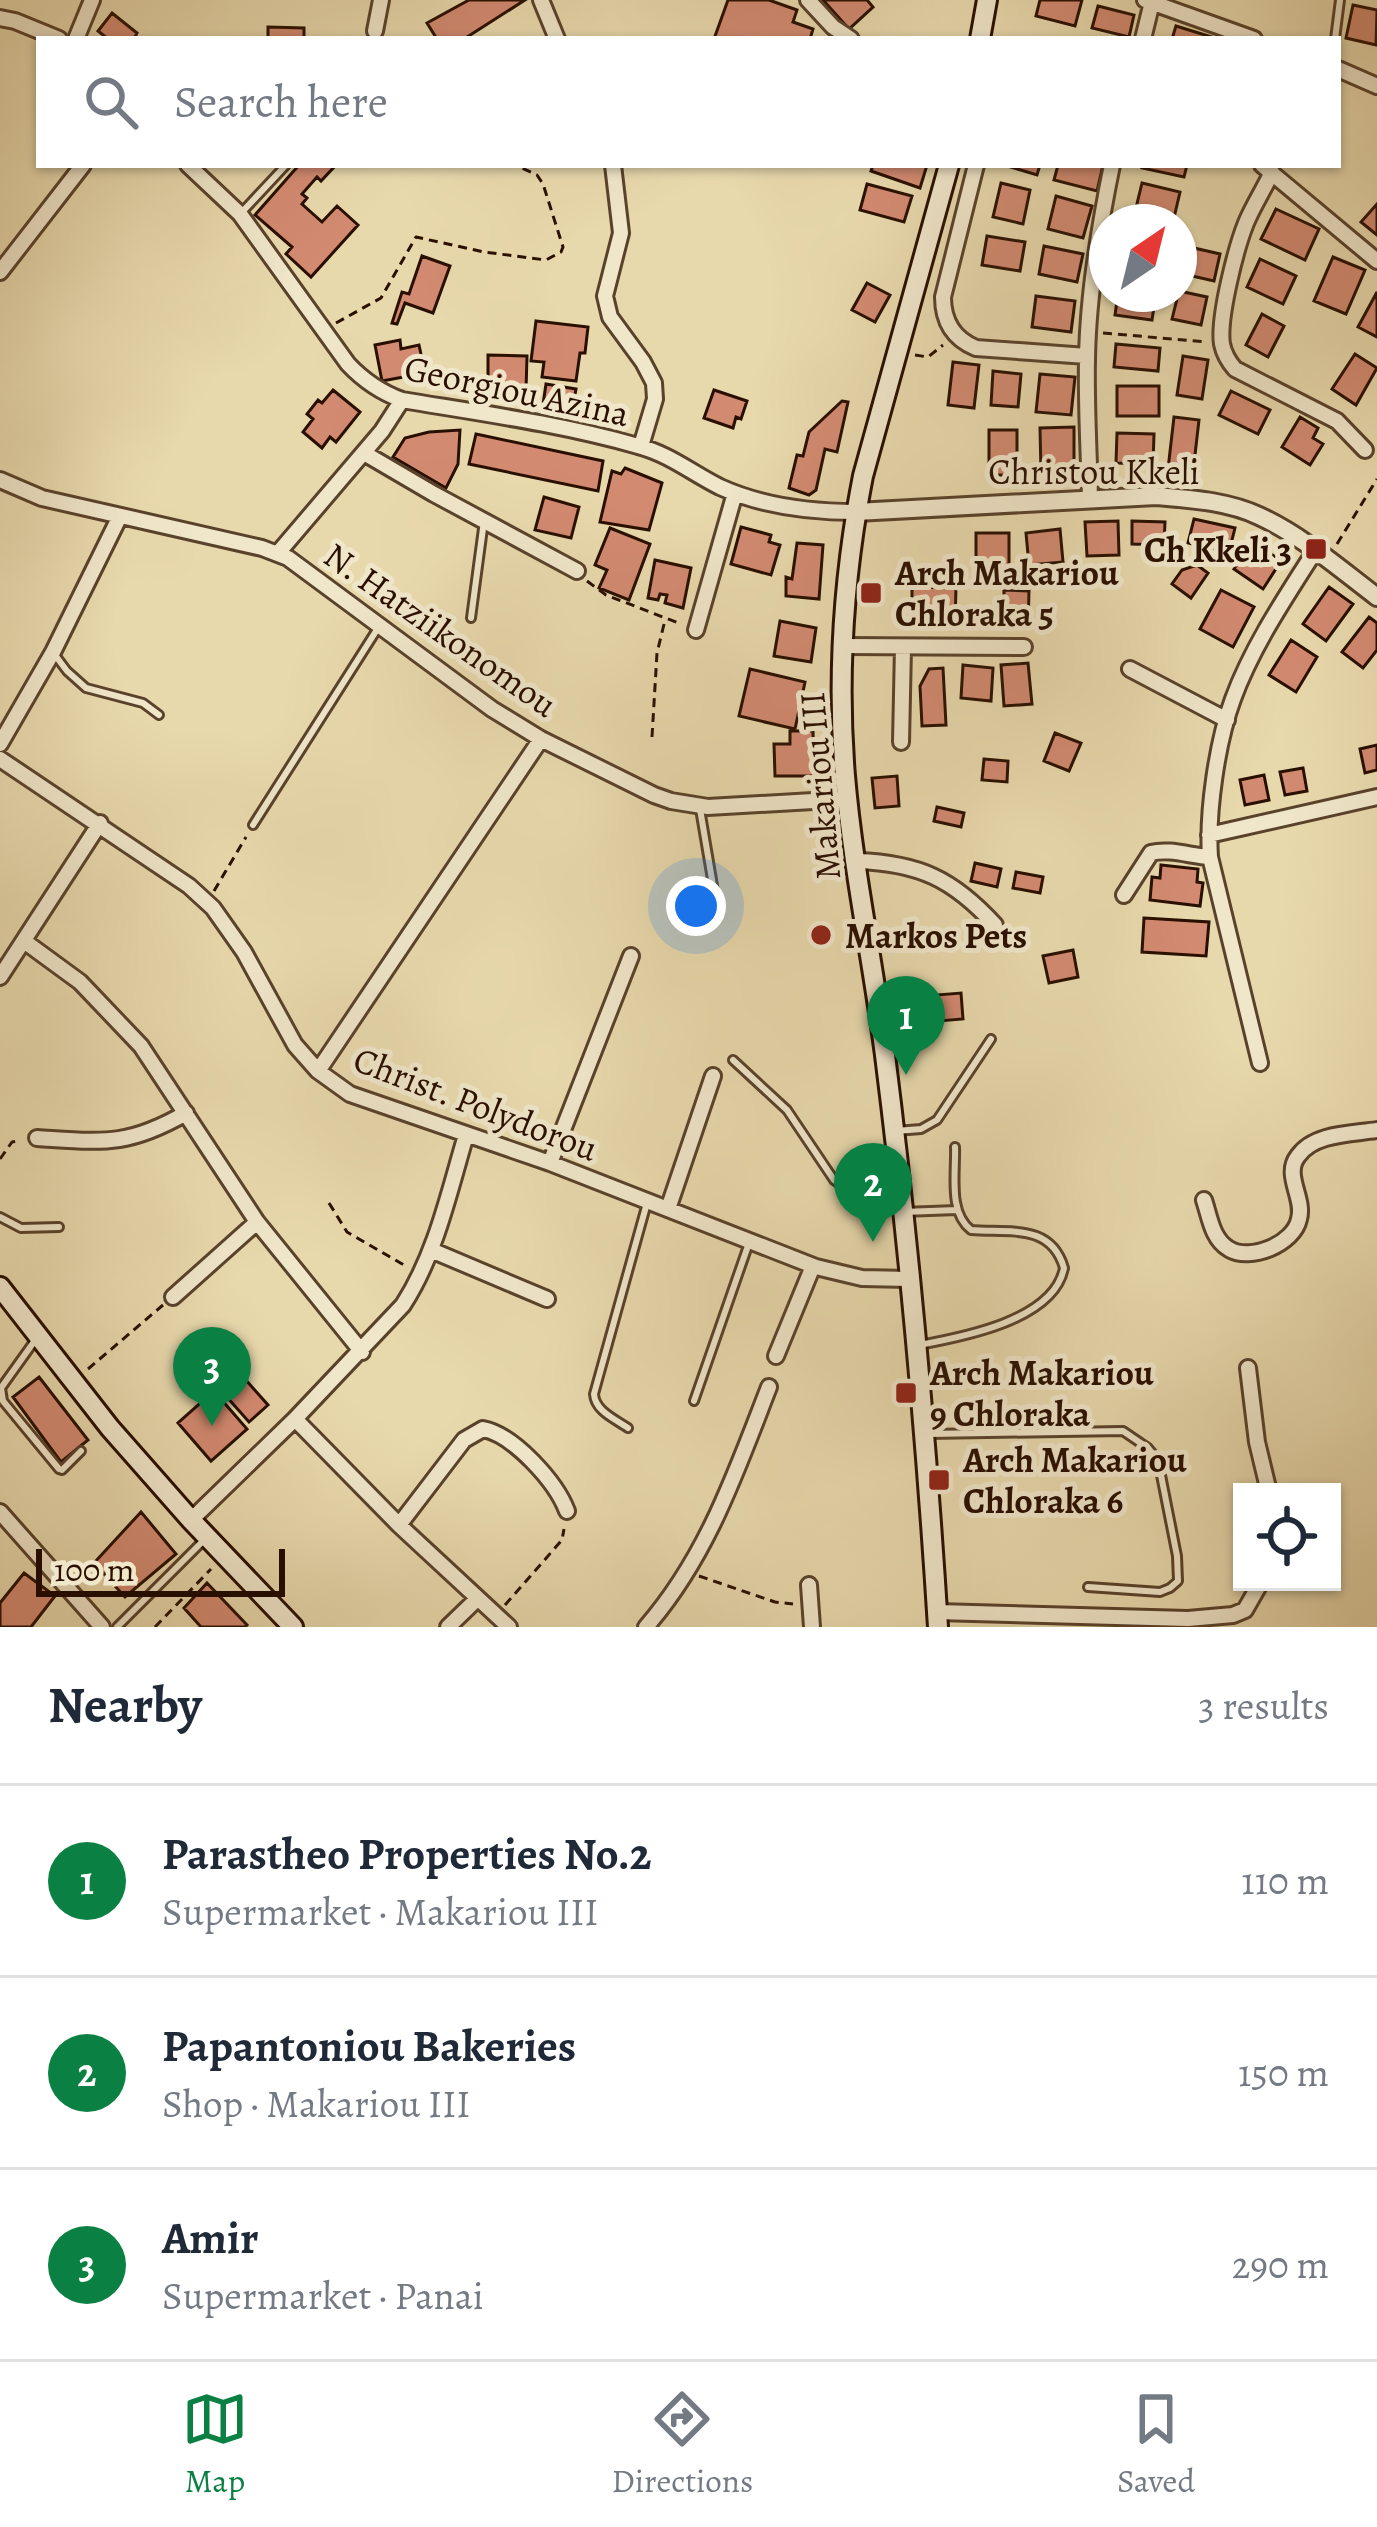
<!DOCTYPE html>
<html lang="en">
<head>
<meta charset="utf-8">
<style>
  :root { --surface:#fff; --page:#f6f6f7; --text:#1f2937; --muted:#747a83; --line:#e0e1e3; --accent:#0b8043 }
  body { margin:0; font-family:Alegreya,serif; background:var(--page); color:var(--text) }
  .controls { position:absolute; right:36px; bottom:36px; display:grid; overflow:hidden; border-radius:0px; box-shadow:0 3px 9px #0004 }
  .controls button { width:108px; height:108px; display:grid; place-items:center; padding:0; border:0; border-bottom:3px solid var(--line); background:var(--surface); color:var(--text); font:60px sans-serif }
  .compass { position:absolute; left:1089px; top:204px; width:108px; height:108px; border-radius:50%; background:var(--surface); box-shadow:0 3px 9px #0004; rotate:35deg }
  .scale { position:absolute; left:36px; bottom:30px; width:249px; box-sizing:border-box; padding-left:12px; border:6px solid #290f00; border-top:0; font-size:33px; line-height:42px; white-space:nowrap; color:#290f00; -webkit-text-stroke:9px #f0e6ca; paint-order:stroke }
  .you { position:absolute; left:696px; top:906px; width:42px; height:42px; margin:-30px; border:9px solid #fff; border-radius:50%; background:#1a73e8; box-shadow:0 0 0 18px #1a73e833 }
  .badge { display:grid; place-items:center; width:78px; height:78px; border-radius:50%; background:var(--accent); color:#fff; font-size:39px; font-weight:700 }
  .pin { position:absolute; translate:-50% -99px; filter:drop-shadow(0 3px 6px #0008) }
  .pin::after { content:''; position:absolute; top:63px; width:42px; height:36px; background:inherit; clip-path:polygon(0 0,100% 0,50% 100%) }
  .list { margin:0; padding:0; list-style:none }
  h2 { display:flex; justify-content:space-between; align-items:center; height:156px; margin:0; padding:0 48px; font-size:51px }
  h2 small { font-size:39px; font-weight:400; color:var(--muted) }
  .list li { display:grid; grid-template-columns:78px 1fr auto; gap:36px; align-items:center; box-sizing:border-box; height:192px; padding:0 48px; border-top:3px solid var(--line) }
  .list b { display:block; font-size:45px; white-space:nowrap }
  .list p { margin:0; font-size:39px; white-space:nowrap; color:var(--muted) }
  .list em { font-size:39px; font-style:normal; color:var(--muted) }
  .icon { flex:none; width:66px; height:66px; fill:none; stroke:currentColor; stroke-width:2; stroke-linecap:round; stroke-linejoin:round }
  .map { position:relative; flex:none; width:1377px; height:1627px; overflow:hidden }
  .search { position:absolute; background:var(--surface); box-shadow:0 3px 9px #0004; left:36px; right:36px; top:36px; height:132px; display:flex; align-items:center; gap:30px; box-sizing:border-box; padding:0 42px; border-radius:0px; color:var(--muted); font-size:45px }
  .sheet { height:732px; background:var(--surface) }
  nav { display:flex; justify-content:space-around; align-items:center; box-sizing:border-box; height:168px; border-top:3px solid var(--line); background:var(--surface); font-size:33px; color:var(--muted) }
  nav a { display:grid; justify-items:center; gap:6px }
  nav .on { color:var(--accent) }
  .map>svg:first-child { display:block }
  .building { fill:#d28a71; stroke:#290f00; stroke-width:3 }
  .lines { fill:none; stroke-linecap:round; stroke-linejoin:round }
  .service-casing { stroke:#59422b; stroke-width:12 }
  .minor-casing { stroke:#59422b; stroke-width:20 }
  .tertiary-casing { stroke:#59422b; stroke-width:22 }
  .secondary-casing { stroke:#290f00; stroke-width:24 }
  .path { stroke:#290f00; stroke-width:3; stroke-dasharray:9 6; stroke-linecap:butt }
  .service { stroke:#f0e6ca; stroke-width:6 }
  .minor { stroke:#f0e6ca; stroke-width:14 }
  .tertiary { stroke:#f0e6ca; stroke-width:16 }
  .secondary { stroke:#f0e6ca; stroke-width:18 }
  .poi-dot { fill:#8f2418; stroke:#f0e6ca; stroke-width:4.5 }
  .labels { text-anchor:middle; stroke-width:10; stroke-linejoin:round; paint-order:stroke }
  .street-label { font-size:36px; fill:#290f00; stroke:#f0e6ca }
  .poi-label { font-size:36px; font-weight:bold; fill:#290f00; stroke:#f0e6ca; text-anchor:start }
</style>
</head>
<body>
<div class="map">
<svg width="1377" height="1627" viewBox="0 0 1377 1627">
  <rect width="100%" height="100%" fill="#e8d9ad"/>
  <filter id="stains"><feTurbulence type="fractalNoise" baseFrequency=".00167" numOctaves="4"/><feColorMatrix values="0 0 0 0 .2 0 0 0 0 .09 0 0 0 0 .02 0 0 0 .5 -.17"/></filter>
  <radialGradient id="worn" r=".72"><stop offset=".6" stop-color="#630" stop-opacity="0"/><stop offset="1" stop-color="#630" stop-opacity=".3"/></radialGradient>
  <path class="building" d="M 469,0 L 525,0 L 464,39 L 437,39 L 427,23 Z
    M 728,0 L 769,0 L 797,10 L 793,22 L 813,29 L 810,39 L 714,39 Z
    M 823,0 L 867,0 L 873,7 L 849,29 Z
    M 1040,0 L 1082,0 L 1075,26 L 1036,16 Z
    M 1353,5 L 1377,10 L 1376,45 L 1346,38 Z
    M 1098,6 L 1134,15 L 1129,37 L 1092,28 Z
    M 112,13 L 137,33 L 135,37 L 137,39 L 108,39 L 98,31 Z
    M 1176,26 L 1218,39 L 1172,39 Z
    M 268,27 L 304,28 L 304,39 L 268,39 Z
    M 299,165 L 336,165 L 321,181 L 317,177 L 302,194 L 307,198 L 302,204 L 322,222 L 337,206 L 358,225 L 311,277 L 286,254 L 292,247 L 255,215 Z
    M 873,165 L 927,165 L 920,188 L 871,171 Z
    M 1004,165 L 1040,165 L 1037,175 Z
    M 1058,165 L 1103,165 L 1097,191 L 1054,180 Z
    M 1143,165 L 1187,165 L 1184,177 L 1142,168 Z
    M 1001,183 L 1030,190 L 1023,224 L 993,217 Z
    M 1142,183 L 1180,192 L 1173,222 L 1135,212 Z
    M 867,184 L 912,196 L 904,222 L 860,210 Z
    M 1056,196 L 1092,206 L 1083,238 L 1048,229 Z
    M 1377,204 L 1377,235 L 1361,222 Z
    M 1276,209 L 1319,229 L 1305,260 L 1261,239 Z
    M 987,236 L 1025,242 L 1020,271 L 982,265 Z
    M 1181,245 L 1220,254 L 1214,281 L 1179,273 Z
    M 1044,246 L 1083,254 L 1077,282 L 1039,274 Z
    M 422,256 L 450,266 L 433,313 L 405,303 L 397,324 L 392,323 L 402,292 L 409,294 Z
    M 1333,257 L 1365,270 L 1346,314 L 1314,301 Z
    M 1260,259 L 1296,276 L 1283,304 L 1247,287 Z
    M 867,283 L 890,295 L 875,322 L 852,310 Z
    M 1179,291 L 1207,297 L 1201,325 L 1172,319 Z
    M 1377,292 L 1377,337 L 1358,327 Z
    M 1118,294 L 1156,294 L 1152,320 L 1115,315 Z
    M 1036,296 L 1075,301 L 1071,332 L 1032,327 Z
    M 1262,314 L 1284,326 L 1268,357 L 1246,345 Z
    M 536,321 L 588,327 L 585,353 L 580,353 L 576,381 L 542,377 L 544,362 L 531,361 Z
    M 400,340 L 401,349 L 419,345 L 425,373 L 382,381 L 375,345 Z
    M 1116,344 L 1160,348 L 1158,371 L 1114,367 Z
    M 1355,354 L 1377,368 L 1356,405 L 1332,389 Z
    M 488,355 L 527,356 L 526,390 L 488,389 Z
    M 1183,356 L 1208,360 L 1202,399 L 1177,395 Z
    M 953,362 L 979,365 L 974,408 L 948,405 Z
    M 993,371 L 1021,374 L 1018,407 L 991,405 Z
    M 1040,374 L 1075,377 L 1071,415 L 1036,412 Z
    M 546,384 L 576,389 L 571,416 L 542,411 Z
    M 1117,386 L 1159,386 L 1159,416 L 1117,416 Z
    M 333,390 L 360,412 L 336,442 L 330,437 L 322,448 L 303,432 L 313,419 L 307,414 L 318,400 L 322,403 Z
    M 714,390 L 747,401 L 741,419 L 736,417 L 733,428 L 704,418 Z
    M 1231,391 L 1270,410 L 1258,434 L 1219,415 Z
    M 842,401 L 848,402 L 837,452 L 825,449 L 816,490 L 809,495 L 789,488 L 797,455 L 803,456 L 809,432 Z
    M 1174,417 L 1199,420 L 1193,472 L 1168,469 Z
    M 1300,417 L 1318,428 L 1313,438 L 1323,444 L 1310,465 L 1282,447 Z
    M 1074,427 L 1074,473 L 1041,474 L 1040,428 Z
    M 460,430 L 458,464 L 446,488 L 393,457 L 405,438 L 429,432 Z
    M 989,430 L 1017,430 L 1017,475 L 989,475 Z
    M 1117,433 L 1154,434 L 1153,464 L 1116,463 Z
    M 476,434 L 603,461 L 598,491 L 469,464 Z
    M 625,468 L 662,483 L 649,530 L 600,522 L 612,471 L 621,474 Z
    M 544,497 L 579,507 L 571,538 L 535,530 Z
    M 1194,519 L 1235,528 L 1230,548 L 1214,544 L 1213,549 L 1188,543 Z
    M 1118,521 L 1119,555 L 1087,556 L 1085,522 Z
    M 1132,521 L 1165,522 L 1164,545 L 1132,544 Z
    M 741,527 L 771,535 L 769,542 L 780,545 L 771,575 L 731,564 Z
    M 610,528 L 650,544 L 629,600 L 599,588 L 607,570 L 595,565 Z
    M 1060,529 L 1063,562 L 1029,565 L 1026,533 Z
    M 976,533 L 1009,533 L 1009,568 L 976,568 Z
    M 1252,541 L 1281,561 L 1263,589 L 1234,569 Z
    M 797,543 L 823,545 L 819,599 L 786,596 L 786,577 L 792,579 Z
    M 655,560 L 691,568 L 683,608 L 665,603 L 667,595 L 660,594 L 658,600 L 648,598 Z
    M 1197,565 L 1208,573 L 1191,598 L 1172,584 L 1182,570 Z
    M 912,587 L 956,588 L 955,622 L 912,621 Z
    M 1329,587 L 1353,604 L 1326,641 L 1303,624 Z
    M 1004,590 L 1029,591 L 1028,627 L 1004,627 Z
    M 1221,590 L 1254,607 L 1233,647 L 1200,629 Z
    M 1369,617 L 1377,623 L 1377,650 L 1363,668 L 1342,652 Z
    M 780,621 L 816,628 L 811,662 L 774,656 Z
    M 1291,640 L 1317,657 L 1296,692 L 1269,675 Z
    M 1028,663 L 1032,704 L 1004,706 L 1001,665 Z
    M 963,665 L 993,668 L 991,701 L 961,698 Z
    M 943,668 L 946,725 L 922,726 L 920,686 L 929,669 Z
    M 750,669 L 805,682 L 795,729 L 739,716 Z
    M 790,731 L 813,731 L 814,776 L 775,776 L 774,744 L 790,744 Z
    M 1055,733 L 1081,743 L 1069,771 L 1044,761 Z
    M 1377,745 L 1377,770 L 1365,773 L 1360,749 Z
    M 984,759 L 1008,761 L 1007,782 L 982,780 Z
    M 1303,768 L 1307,791 L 1285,795 L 1280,772 Z
    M 1264,775 L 1269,800 L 1245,805 L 1240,780 Z
    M 897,776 L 899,806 L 875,808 L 872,778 Z
    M 937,807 L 964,813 L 961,827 L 934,821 Z
    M 975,863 L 1001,869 L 997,887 L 971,881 Z
    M 1161,865 L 1198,869 L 1197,882 L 1203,883 L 1200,906 L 1150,900 L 1152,877 L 1160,878 Z
    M 1016,872 L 1043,877 L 1040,893 L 1013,888 Z
    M 1144,918 L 1209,922 L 1206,956 L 1142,952 Z
    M 1073,950 L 1078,977 L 1049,983 L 1043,956 Z
    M 961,993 L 963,1019 L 939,1021 L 936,995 Z
    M 936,995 L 939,1021 L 912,1023 L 909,997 Z
    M 237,1370 L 268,1405 L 249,1422 L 218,1387 Z
    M 39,1377 L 88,1440 L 61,1462 L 13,1397 Z
    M 214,1391 L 247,1429 L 211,1461 L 178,1423 Z
    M 141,1512 L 176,1554 L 125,1597 L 94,1563 Z
    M 24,1573 L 55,1596 L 31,1627 L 0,1627 L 0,1603 Z
    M 207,1583 L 247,1625 L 245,1627 L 201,1627 L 184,1608 Z"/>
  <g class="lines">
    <defs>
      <path id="service" d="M 1335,39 L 1340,0
        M 243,211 L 286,165
        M 471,618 L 484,521
        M 55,655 L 67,671 L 86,688 L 143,703 L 159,715
        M 700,809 L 716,903 L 708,912
        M 253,825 L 378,628
        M 733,1060 L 787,1110 L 834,1180 L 872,1206 L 903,1212 L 957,1210
        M 896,1131 L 921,1129 L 937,1120 L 991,1039
        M 0,1217 L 21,1228 L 59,1227
        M 36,1339 L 1,1388 L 3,1401 L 59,1469 L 62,1470 L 81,1451
        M 919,1345 C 963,1337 1054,1320 1064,1268 C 1051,1223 1009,1233 971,1230 C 948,1212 956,1174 955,1147
        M 694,1401 L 749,1243
        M 628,1428 C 615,1419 595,1411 594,1394 L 647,1203
        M 928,1434 L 1123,1431 L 1148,1448 L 1158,1460 L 1177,1556 L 1178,1581 L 1170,1588 L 1160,1592 L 1088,1587
        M 117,1627 L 205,1539"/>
      <path id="minor" d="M 541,0 L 557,39
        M 808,0 L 833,27 L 851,39
        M 1145,0 L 1254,39
        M 0,18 L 15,21 L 59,39
        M 375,31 L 381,0
        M 76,39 L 92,0
        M 1143,39 L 1152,2
        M 1338,69 L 1377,86
        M 188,165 L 240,214 L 348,364 C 364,381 380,392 402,400 C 480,413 561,424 638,446 C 669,454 692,473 720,487 C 762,506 811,512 856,512
        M 613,165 L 621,233 L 605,296 L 610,317 L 643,362 L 654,383 L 655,399 L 641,446
        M 976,165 L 943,297 C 943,322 954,339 976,348 L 1087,356
        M 1262,165 L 1377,261
        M 1272,172 C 1264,189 1253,206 1246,223 C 1236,248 1218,318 1222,344 C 1224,354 1228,361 1235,369 L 1337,421 L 1365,450
        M 0,272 L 83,165
        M 364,453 L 434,494 L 577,571
        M 0,480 L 42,498 L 262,548 L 288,558 L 492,709 L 541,739 L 654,795 L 671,801 L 708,807 L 847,799
        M 1090,499 C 1089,453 1086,406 1087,359 C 1088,294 1099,228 1112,165
        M 278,553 L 382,431 L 402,400
        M 696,630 L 735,493
        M 843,646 L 1024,647
        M 1130,669 L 1227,720
        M 901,742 L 903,647
        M 0,744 L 53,652 L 120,516
        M 0,759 L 189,886 L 213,908 L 244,952 L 295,1045 L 318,1071 L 350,1094 L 550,1163 L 816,1267 L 862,1278 L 909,1279
        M 1209,835 L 1377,797
        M 857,861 C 919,863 953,879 995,925
        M 1124,895 L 1151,853 C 1169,848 1191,856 1210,857
        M 24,941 L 80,982 L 141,1046 L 257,1222 L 362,1352
        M 0,977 L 100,823
        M 1260,1063 L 1210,857 C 1207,812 1217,742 1233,699 C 1252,647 1285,598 1315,551
        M 318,1071 L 541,739
        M 37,1138 C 102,1142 127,1147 186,1113
        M 550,1163 L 631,956
        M 1204,1200 C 1210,1218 1212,1239 1229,1249 C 1250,1262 1294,1244 1299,1219 C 1305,1198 1283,1175 1298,1156 C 1314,1133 1352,1134 1377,1130
        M 668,1209 L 713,1076
        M 431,1250 L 547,1299
        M 173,1297 L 257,1222
        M 776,1356 L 813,1266
        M 1248,1368 L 1257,1442 L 1269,1492
        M 295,1419 L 399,1525 L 509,1627
        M 0,1512 L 102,1627
        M 191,1520 L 295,1419 L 403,1305 C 436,1254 449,1192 466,1135
        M 399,1525 L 464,1440 L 483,1429 C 514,1435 556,1482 567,1511
        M 809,1585 L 812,1627
        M 937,1612 L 1188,1619 L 1233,1615 L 1245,1610 L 1261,1582
        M 448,1627 L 477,1599
        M 646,1627 C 707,1557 736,1472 769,1387"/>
      <path id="tertiary" d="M 856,512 L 1156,496 C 1190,499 1227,501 1259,516 C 1301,535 1340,569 1377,597"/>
      <path id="secondary" d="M 980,39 L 987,0
        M 0,1287 L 110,1428 L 191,1520 L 293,1627
        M 938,1627 C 926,1436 909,1245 885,1055 C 873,962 853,869 845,776 C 837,677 844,573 863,476 L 949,165"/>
    </defs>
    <use href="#service" class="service-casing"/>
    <use href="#minor" class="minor-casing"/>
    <use href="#tertiary" class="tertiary-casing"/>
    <use href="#secondary" class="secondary-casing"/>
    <path class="path" d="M 336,323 L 381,298 L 416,237 L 484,252 L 546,260 L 561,252 L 563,247 L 543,184 L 537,175 L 515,165
      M 1103,333 L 1207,342
      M 915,355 L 928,357 L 943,345
      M 1337,544 L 1377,479
      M 587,581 L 606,595 L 681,624
      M 652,737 L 657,653 L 665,620
      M 214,891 L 246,837
      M 0,1159 L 12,1142 L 19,1141
      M 329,1203 L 347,1232 L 404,1265
      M 88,1369 L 163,1305
      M 699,1576 L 775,1602 L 793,1604
      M 505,1605 L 562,1540 L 564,1529
      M 155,1627 L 211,1569"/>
    <use href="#service" class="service"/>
    <use href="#minor" class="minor"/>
    <use href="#tertiary" class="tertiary"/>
    <use href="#secondary" class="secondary"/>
  </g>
  <g class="poi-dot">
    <rect x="1304" y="537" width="24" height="24" rx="6"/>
    <rect x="859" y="581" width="24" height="24" rx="6"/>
    <circle cx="821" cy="935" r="12"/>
    <rect x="894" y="1381" width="24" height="24" rx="6"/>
    <rect x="927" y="1468" width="24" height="24" rx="6"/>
  </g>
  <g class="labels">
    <g class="street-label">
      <text transform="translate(517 390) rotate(12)" y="13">Georgiou Azina</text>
      <text x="1094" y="484">Christou Kkeli</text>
      <text transform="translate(441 629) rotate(35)" y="13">N. Hatziikonomou</text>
      <text transform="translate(819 786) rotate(-95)" y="13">Makariou III</text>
      <text transform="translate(476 1103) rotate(21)" y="13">Christ. Polydorou</text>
    </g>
    <g class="poi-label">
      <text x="1292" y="562" text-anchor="end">Ch Kkeli 3</text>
      <text x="895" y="585">Arch Makariou<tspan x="895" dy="41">Chloraka 5</tspan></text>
      <text x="845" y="948">Markos Pets</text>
      <text x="930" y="1385">Arch Makariou<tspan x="930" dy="41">9 Chloraka</tspan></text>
      <text x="963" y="1472">Arch Makariou<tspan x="963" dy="41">Chloraka 6</tspan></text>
    </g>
  </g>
  <rect width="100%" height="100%" filter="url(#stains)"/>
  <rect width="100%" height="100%" fill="url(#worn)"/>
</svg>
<div class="controls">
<button><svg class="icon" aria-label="locate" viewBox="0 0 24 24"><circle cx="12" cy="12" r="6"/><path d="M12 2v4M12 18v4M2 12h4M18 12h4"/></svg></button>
</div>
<svg class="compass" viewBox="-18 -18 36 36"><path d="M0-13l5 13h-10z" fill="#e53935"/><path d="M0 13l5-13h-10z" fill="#747a83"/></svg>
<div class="scale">100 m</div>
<div class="you"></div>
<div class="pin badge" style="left:906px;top:1075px">1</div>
<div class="pin badge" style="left:873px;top:1242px">2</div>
<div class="pin badge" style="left:212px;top:1426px">3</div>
<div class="search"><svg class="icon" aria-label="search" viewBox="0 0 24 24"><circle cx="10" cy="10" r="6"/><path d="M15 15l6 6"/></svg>Search here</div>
</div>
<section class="sheet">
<h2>Nearby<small>3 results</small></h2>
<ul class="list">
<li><span class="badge">1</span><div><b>Parastheo Properties No.2</b><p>Supermarket · Makariou III</p></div><em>110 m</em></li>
<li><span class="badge">2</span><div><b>Papantoniou Bakeries</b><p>Shop · Makariou III</p></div><em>150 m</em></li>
<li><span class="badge">3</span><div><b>Amir</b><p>Supermarket · Panai</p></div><em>290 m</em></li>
</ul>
</section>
<nav>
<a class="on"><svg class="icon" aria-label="map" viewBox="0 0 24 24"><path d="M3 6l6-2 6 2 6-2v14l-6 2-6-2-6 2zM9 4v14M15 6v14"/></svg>Map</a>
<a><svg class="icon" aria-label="directions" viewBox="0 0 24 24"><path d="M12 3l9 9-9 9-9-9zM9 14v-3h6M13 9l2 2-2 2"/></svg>Directions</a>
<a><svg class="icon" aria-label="saved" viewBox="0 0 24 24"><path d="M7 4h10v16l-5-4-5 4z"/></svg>Saved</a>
</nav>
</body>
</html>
